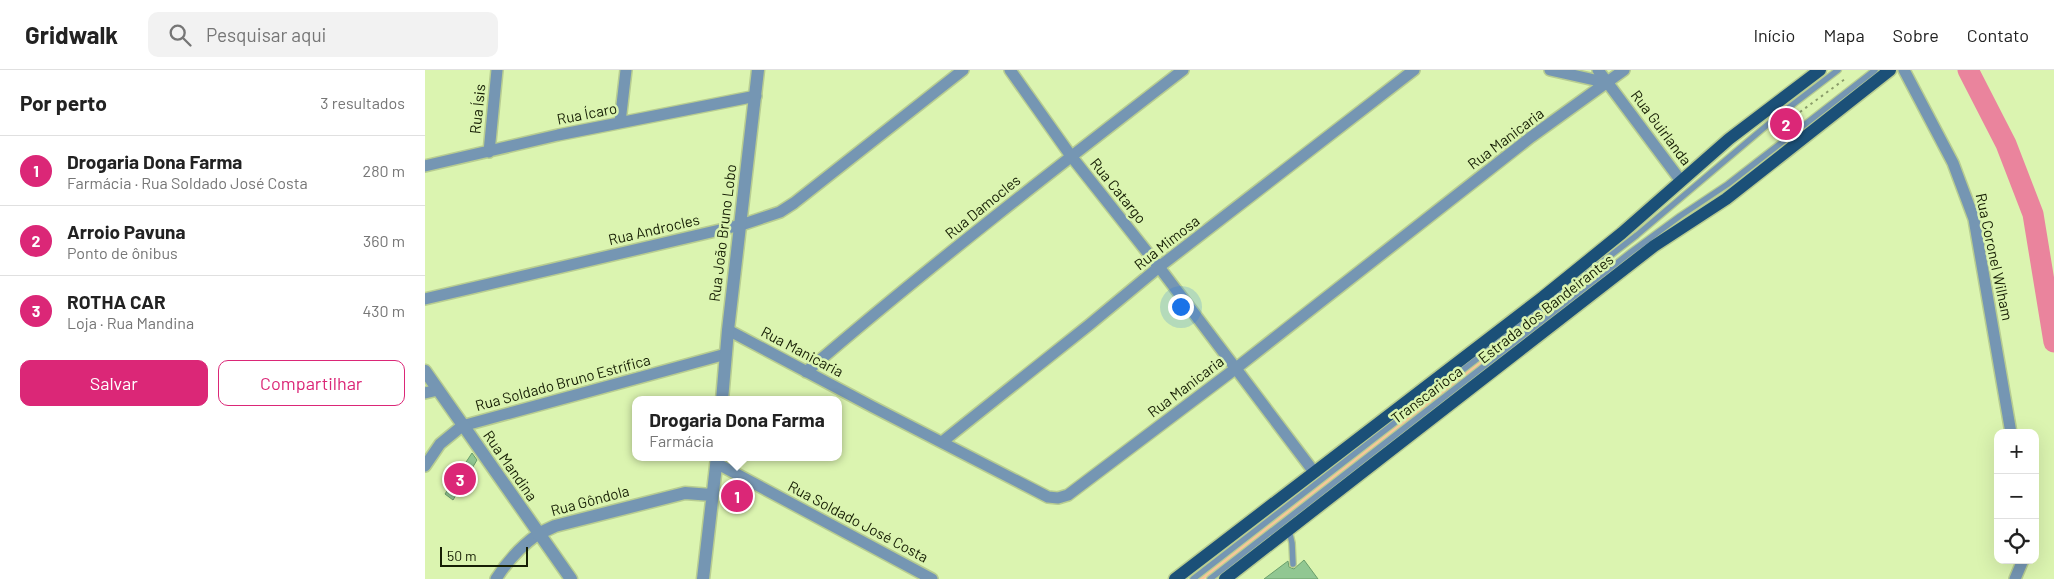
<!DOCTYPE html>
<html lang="pt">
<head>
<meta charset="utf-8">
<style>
  :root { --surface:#fff; --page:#f2f2f2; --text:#222; --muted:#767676; --line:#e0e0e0; --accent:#db2777 }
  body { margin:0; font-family:Barlow,sans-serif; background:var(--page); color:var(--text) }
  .controls { position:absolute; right:15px; bottom:15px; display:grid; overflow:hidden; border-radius:10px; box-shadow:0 5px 20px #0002 }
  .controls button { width:45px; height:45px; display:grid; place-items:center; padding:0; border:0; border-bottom:1px solid var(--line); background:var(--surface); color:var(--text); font:25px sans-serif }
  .scale { position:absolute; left:15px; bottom:12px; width:88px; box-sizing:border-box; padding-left:5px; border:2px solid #161e04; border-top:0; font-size:14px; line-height:18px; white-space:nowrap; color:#161e04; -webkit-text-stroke:4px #dbf4b0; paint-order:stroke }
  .you { position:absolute; left:755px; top:236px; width:18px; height:18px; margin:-12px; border:4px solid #fff; border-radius:50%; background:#1a73e8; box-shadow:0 0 0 8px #1a73e833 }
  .badge { display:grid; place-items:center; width:32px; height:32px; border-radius:50%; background:var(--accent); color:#fff; font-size:16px; font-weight:700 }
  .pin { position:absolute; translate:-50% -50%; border:2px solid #fff; box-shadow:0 1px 5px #0006 }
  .popup { position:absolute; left:207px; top:326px; width:210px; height:65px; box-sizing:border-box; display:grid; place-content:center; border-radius:10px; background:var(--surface); filter:drop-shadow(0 1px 4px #0005); font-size:16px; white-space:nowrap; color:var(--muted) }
  .popup b { font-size:19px; color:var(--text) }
  .popup::after { content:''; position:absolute; left:50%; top:100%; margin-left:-10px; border:10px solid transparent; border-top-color:var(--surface) }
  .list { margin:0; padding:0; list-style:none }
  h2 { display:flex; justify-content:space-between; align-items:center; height:65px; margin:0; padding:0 20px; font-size:21px }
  h2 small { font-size:16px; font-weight:400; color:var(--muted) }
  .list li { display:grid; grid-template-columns:32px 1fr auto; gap:15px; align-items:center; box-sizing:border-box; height:70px; padding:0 20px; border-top:1px solid var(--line) }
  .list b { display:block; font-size:19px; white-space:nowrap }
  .list p { margin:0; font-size:16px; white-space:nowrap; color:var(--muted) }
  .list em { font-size:16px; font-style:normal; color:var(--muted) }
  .actions { display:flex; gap:10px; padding:15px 20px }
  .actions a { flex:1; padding:11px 0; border:1px solid var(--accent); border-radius:10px; text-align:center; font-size:18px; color:var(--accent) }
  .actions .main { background:var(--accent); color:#fff }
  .icon { flex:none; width:28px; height:28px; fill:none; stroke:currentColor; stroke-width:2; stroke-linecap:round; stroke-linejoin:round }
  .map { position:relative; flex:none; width:1629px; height:509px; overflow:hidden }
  header { display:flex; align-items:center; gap:30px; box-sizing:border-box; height:70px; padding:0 25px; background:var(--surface); border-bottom:1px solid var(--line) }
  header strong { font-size:24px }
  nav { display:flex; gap:28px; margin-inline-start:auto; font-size:18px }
  .search { width:350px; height:45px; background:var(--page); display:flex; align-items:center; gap:12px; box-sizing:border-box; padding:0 18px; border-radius:10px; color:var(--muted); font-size:19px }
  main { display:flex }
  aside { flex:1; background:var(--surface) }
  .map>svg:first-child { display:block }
  .green { fill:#f9c798 }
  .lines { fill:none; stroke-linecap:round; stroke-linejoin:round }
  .river { stroke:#ea849d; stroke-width:21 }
  .building { fill:#91c792; stroke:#6a9e6b }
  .service-casing { stroke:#b8cd91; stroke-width:8 }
  .minor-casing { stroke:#b8cd91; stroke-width:14 }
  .tertiary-casing { stroke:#b8cd91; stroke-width:15 }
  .primary-casing { stroke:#b8cd91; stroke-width:15 }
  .path { stroke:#8b9d6a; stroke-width:2; stroke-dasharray:2.5 4; stroke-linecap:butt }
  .service { stroke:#7596b3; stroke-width:5.5 }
  .minor { stroke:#7596b3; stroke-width:11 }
  .tertiary { stroke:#7596b3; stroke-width:12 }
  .primary { stroke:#1b5078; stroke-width:12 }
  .labels { text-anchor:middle; stroke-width:5; stroke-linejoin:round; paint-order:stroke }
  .street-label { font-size:15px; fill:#161e04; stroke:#dbf4b0 }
</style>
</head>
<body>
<header>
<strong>Gridwalk</strong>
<div class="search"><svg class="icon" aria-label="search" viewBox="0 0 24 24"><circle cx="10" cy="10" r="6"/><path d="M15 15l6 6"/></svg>Pesquisar aqui</div>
<nav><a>Início</a><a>Mapa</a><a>Sobre</a><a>Contato</a></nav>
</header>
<main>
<aside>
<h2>Por perto<small>3 resultados</small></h2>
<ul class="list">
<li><span class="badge">1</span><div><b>Drogaria Dona Farma</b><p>Farmácia · Rua Soldado José Costa</p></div><em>280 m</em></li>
<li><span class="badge">2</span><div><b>Arroio Pavuna</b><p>Ponto de ônibus</p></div><em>360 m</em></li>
<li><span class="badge">3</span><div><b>ROTHA CAR</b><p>Loja · Rua Mandina</p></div><em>430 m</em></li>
</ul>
<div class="actions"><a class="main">Salvar</a><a>Compartilhar</a></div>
</aside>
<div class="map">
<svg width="1629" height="509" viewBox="0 0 1629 509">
  <rect width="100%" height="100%" fill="#dbf4b0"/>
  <path class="green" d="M 1143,215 L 1150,223 L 990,349 L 779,509 L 770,509 Z"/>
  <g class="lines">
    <path class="river" d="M 1543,0 L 1581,74 L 1608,144 L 1629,272"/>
  </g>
  <path class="building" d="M 47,383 L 52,390 L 28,430 L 20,424 Z
    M 879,490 L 893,509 L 839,509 L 863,491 L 864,497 L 869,499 Z"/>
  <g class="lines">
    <defs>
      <path id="service" d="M 864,460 L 867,473 L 868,494
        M 768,509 L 1212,165 L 1354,45 L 1413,0
        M 785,509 L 1206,182 L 1255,146 L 1303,114 L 1450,0"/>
      <path id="minor" d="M 585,0 L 646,86 L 734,197 L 889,402
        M 1125,0 L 1183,13
        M 1173,0 L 1256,111
        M 1479,0 L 1528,93 L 1549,149 L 1586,363
        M 195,52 L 201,0
        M 64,82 L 72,0
        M 0,96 L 133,65 L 331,26
        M 0,229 L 316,155 L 355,142 L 369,133 L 538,0
        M 303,260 L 448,337 L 623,427 L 633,428 L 643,425 L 810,299 L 1106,67 L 1199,0
        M 381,302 C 503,197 631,98 758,0
        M 0,323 L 13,320
        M 517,372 L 664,255 L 734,197 L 989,0
        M 291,393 L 507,509
        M 0,396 L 15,374 L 37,356 L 301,284
        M 71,509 C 83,490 95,477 113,464
        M 1590,509 L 1598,490"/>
      <path id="tertiary" d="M 0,301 L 146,509
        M 297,330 L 303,260 L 333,0
        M 113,464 L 130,456 L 260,423 L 287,425
        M 278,509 L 292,387"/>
      <path id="primary" d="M 750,509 L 1118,227 L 1197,163 L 1304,69 L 1395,0
        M 800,509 L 1229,176 L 1301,129 L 1465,0"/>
    </defs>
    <use href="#service" class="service-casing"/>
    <use href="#minor" class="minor-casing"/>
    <use href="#tertiary" class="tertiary-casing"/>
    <use href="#primary" class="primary-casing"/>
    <path class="path" d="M 1375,42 L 1420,9"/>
    <use href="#service" class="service"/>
    <use href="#minor" class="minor"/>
    <use href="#tertiary" class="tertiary"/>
    <use href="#primary" class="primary"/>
  </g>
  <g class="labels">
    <g class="street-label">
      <text transform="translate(53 39) rotate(-84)" y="5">Rua Ísis</text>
      <text transform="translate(162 44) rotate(-11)" y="5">Rua Ícaro</text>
      <text transform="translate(1236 58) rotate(53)" y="5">Rua Guirlanda</text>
      <text transform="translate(1081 69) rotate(-37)" y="5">Rua Manicaria</text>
      <text transform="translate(693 121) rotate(51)" y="5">Rua Catargo</text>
      <text transform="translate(558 137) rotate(-39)" y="5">Rua Damocles</text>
      <text transform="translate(229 160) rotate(-13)" y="5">Rua Androcles</text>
      <text transform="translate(298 163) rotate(-83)" y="5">Rua João Bruno Lobo</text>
      <text transform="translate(742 173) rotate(-38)" y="5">Rua Mimosa</text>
      <text transform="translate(1569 187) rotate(78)" y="5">Rua Coronel Wilham</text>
      <text transform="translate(1121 239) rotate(-38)" y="5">Estrada dos Bandeirantes</text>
      <text transform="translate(377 282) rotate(28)" y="5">Rua Manicaria</text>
      <text transform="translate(138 313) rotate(-15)" y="5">Rua Soldado Bruno Estrífica</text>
      <text transform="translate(761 317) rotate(-37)" y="5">Rua Manicaria</text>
      <text transform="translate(1002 325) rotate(-37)" y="5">Transcarioca</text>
      <text transform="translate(85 396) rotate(55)" y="5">Rua Mandina</text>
      <text transform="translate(165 431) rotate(-15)" y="5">Rua Gôndola</text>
      <text transform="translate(433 452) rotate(28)" y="5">Rua Soldado José Costa</text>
    </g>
  </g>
</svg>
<div class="controls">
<button>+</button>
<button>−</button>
<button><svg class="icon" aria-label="locate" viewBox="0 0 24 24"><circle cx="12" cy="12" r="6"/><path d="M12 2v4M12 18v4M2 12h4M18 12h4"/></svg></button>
</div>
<div class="scale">50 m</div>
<div class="you"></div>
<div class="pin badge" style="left:312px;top:426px">1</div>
<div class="popup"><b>Drogaria Dona Farma</b>Farmácia</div>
<div class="pin badge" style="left:1361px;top:54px">2</div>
<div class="pin badge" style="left:35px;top:409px">3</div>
</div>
</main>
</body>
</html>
